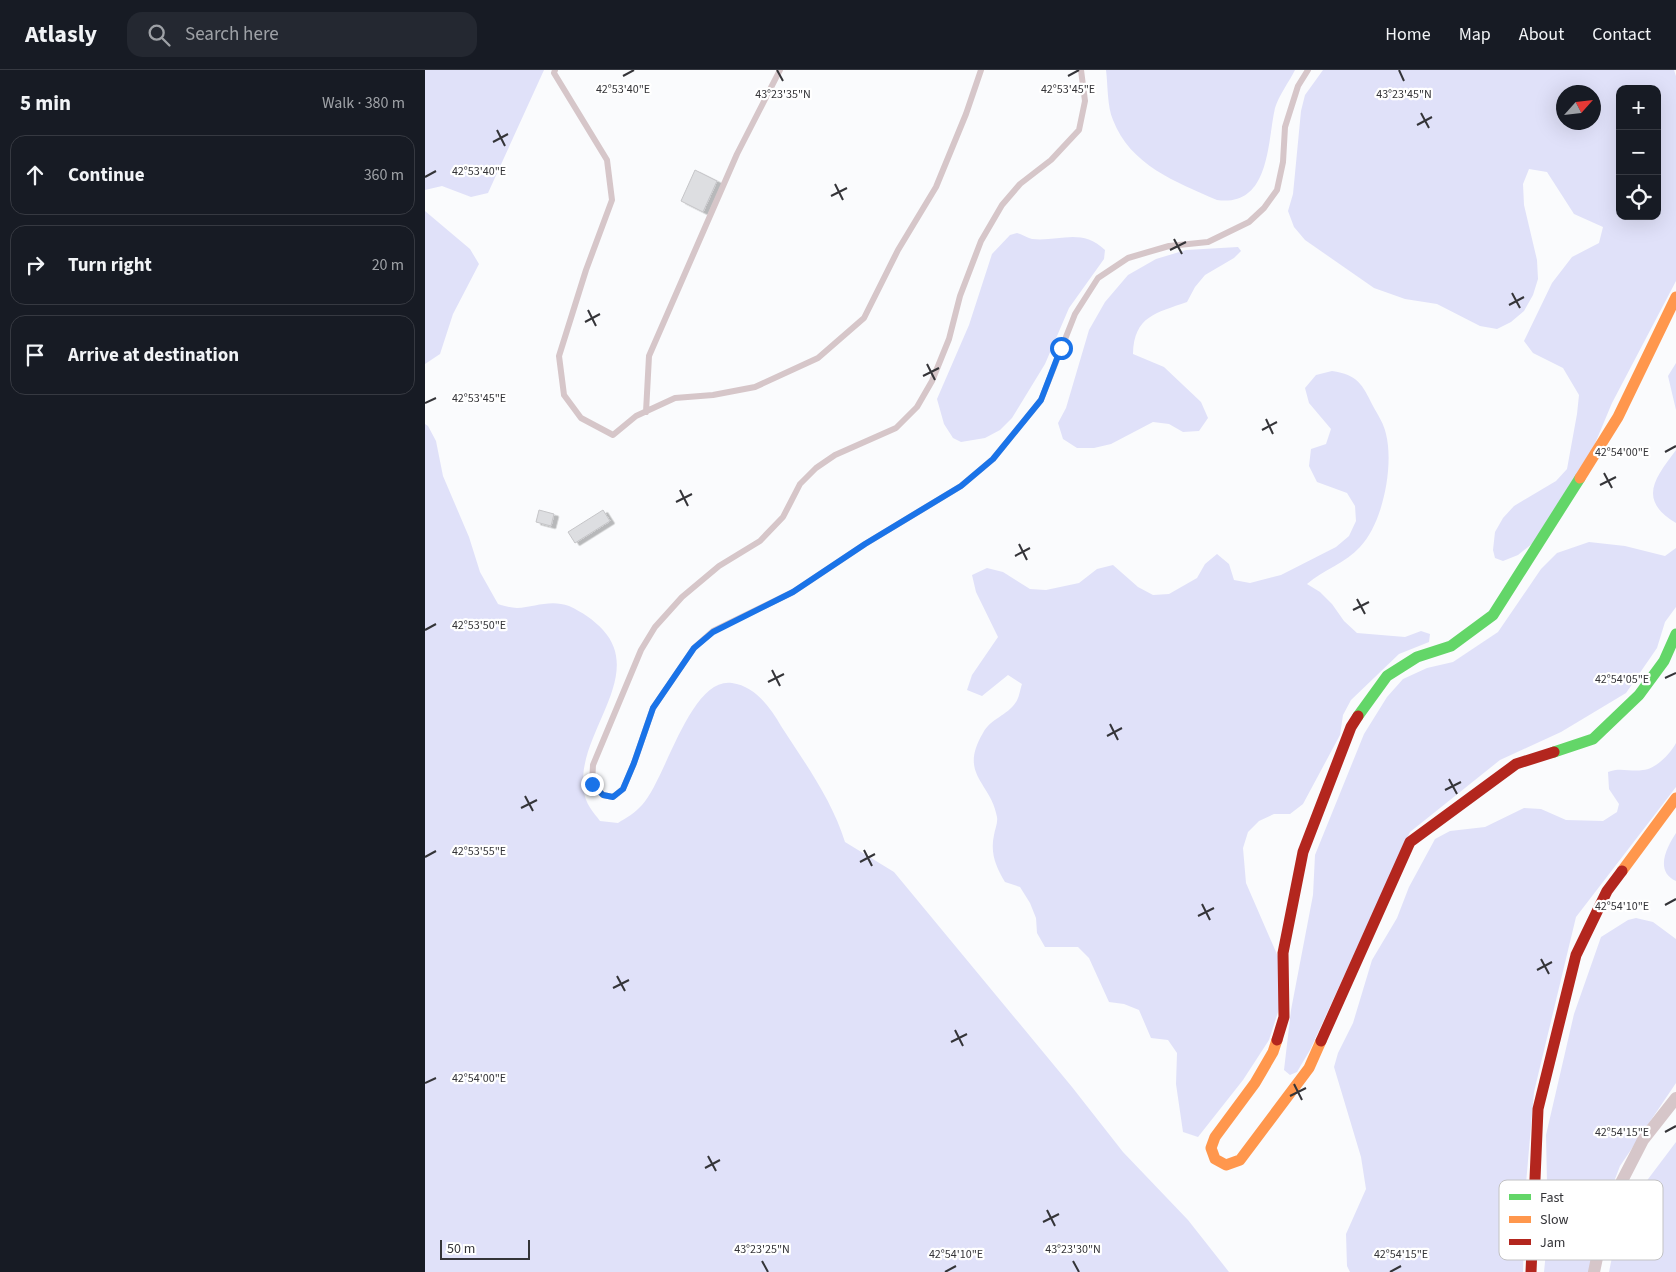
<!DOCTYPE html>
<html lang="en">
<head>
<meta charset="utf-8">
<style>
  :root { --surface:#171b24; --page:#242831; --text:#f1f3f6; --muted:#9ea1a6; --line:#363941 }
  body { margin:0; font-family:"Source Sans 3",sans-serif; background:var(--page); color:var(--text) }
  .controls { position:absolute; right:15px; top:15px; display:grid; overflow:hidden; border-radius:10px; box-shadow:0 5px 20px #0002 }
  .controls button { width:45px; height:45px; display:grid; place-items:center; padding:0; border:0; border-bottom:1px solid var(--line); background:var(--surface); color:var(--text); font:25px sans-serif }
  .compass { position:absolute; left:1131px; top:15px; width:45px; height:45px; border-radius:50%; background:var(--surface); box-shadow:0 5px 20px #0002; rotate:63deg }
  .scale { position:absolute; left:15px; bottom:12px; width:90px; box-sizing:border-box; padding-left:5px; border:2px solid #343438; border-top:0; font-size:14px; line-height:18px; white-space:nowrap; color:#343438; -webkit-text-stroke:4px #fff; paint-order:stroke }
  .stop { position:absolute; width:15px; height:15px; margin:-11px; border:4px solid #1a73e8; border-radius:50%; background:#fff }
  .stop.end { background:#1a73e8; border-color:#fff; box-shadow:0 1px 5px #0008 }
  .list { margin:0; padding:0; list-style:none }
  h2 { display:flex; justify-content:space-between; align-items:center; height:65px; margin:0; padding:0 20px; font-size:21px }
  h2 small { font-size:16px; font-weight:400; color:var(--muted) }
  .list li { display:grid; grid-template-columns:32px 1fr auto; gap:15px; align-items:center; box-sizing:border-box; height:80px; margin:0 10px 10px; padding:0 10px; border:1px solid var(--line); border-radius:15px }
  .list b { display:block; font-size:19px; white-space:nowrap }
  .list em { font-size:16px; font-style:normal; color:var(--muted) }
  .icon { flex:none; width:28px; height:28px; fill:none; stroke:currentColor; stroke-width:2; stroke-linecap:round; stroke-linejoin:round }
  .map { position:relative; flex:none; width:1251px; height:1202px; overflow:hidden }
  header { display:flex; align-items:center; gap:30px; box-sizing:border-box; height:70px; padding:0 25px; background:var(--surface); border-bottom:1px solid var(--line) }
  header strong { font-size:24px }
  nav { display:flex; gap:28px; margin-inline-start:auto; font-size:18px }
  .search { width:350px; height:45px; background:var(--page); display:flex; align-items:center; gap:12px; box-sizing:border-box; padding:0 18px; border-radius:15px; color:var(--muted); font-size:19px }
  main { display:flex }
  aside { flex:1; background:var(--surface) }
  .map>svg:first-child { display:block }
  .green { fill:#e0e1f9; fill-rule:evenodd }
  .building { fill:#dddee1; stroke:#c5c5c8; filter:url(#shadow) }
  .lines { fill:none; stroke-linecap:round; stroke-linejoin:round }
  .lane { stroke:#d6c6c9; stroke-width:6 }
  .street { stroke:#d6c6c9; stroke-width:12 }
  .fast { stroke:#63d668; stroke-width:11 }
  .slow { stroke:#ff974d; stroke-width:11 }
  .jam { stroke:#b3261e; stroke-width:11 }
  .route { stroke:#1a73e8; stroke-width:6 }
  .ticks { fill:none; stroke:#343438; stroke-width:2 }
  .key { fill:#fff; stroke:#c2c2c3; stroke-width:1 }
  .key-label { font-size:14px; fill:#343438 }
  .ticks-label { font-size:12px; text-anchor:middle; fill:#343438; stroke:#fff; stroke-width:4.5; stroke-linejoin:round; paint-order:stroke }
</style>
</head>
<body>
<header>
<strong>Atlasly</strong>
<div class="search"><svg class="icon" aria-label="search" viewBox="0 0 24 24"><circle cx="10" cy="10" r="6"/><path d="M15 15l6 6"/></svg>Search here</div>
<nav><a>Home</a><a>Map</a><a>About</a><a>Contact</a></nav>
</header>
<main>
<aside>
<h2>5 min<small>Walk · 380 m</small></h2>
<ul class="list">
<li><svg class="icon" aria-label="ahead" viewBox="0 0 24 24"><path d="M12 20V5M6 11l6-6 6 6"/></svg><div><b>Continue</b></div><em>360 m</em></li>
<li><svg class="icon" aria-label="right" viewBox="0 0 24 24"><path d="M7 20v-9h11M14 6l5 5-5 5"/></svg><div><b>Turn right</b></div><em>20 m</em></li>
<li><svg class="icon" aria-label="arrive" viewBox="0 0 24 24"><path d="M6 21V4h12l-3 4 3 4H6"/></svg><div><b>Arrive at destination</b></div></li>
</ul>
</aside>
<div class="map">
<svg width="1251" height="1202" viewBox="0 0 1251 1202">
  <defs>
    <filter id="shadow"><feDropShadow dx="4.5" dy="2.5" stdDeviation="0" flood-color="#0004"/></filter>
  </defs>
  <rect width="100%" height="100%" fill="#fafbfd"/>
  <path class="green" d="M 0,0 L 119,0 L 63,123 L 46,127 L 17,116 L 0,120 Z
    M 681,0 L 870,0 C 864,12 854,25 850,38 C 842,74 845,137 792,130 C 751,112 705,95 688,50 C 682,36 683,15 681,0 Z
    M 898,0 L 1249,0 L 1251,6 L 1251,211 L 1187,333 L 1169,376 L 1108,473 L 1093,485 L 1078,491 L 1070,488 L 1068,480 L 1070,462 L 1078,448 L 1089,436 L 1131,411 L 1142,399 L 1152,344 L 1154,325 L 1138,298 L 1108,283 L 1099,271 L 1127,213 L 1147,187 L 1174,173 L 1178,157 L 1149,144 L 1122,102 L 1104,99 L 1098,114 L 1099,135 L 1112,190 L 1113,209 L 1108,225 L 1099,241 L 1086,252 L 1072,259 L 1055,256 L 1012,234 L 980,229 L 949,218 L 880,170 L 869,157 L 863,141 L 868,124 L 876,41 L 880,25 ZM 1195,19 L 1232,19 L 1232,146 L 1195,146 ZM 1138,22 L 1168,22 L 1168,52 L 1138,52 Z
    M 0,141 L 45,179 L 54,194 L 28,244 L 15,284 L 0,294 Z
    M 592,163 C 597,164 602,168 607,169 C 634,172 656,157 680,180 L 679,189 L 644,238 L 620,294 L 587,348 L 575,360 L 560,368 L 536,372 L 528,368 L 519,354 L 512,329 L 544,255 L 567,184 L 585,165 Z
    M 813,177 L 816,181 L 809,188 L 780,205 L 770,217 L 762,232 C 731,243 709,246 708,284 L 739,297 L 776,332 L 783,348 L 774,361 L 758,362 L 744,354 L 728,352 L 686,374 L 669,378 L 652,378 L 638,369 L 633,353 L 641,338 L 664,260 L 680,232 L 703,205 L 731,189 L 761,180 Z
    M 1251,293 L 1251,340 L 1243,306 Z
    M 907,301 C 933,305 937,314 948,336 C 953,345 959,354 961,364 C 969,396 958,453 935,477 C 921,493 898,500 882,514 L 895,522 L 907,534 L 919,551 L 932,563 L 980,567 L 996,561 L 1005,564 L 1004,572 L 974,584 L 926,630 L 918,645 L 915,665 L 878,734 L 865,744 L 849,744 L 834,751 L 823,762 L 818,778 L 821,813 L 854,889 L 854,939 L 844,970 L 818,1010 L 773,1067 L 758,1062 L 751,1014 L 752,983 L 743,970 L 726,968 L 714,940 L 699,934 L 684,932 L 664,888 L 653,877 L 620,877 L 612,863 L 611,848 L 605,833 L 595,817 L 580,812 C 571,797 565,783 569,765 C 570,759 573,753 572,747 C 566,712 533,705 558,663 C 566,648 582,646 591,632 C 594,628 595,620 597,614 L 583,605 L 557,626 L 542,620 L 547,605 L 573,567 L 551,522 L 547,505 L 562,498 L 578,502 L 605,519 L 621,520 L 654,513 L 672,499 L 688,495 L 713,517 L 728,525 L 744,524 L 772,508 L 780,494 L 792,484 L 804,494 L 809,510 L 825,513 L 856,505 L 911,477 L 924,466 L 931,451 L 930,436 L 922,423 L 892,412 L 884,396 L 886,379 L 901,374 L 906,359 L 884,333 L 880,318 L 891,305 Z
    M 0,354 L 3,356 L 11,371 L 18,406 L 44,467 L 55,502 L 73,534 C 79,536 86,538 92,538 C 109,537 126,529 144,536 C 157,542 169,550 178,560 C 221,607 149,667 159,721 C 160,733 168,742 175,751 L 193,753 C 201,748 210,743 217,735 C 241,709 265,607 307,613 C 330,616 345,637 356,656 C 380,693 407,730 420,772 L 469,802 L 647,1017 L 698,1082 L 763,1150 L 804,1202 L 0,1202 Z
    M 1251,380 L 1251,453 C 1212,430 1230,408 1251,380 Z
    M 1164,472 L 1200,476 L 1240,486 L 1251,478 L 1251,537 L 1240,552 L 1232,578 L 1201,623 L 1136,662 L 1075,690 L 985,762 L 885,980 L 872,1002 L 865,1005 L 859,1000 L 866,940 L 888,825 L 890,785 L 939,664 L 962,627 L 978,609 L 1002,598 L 1028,592 L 1073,562 L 1116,499 L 1132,483 Z
    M 1251,673 L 1251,717 L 1151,847 L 1109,1022 L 1100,1125 L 1098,1202 L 925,1202 L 922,1196 L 921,1164 L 941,1119 L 936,1087 L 909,997 L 913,983 L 928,953 L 947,890 L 972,848 L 984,817 L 1010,769 L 1025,761 L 1060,757 L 1099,738 L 1116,739 L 1141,750 L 1178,751 L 1192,742 L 1194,734 L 1184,719 L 1183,702 C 1195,697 1205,702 1218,700 C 1231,699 1245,684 1251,673 Z
    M 1251,763 L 1251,811 C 1229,801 1242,777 1251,763 Z
    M 1211,848 L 1228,852 L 1251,869 L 1251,1013 L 1195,1096 L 1174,1151 L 1164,1202 L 1119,1202 L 1123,1162 L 1121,1065 L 1149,944 L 1176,867 L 1203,850 Z
    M 1251,1072 L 1251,1202 L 1184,1202 L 1194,1152 L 1202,1137 Z"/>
  <path class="building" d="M 270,100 L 292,111 L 278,142 L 256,131 Z
    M 114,440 L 129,444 L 126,456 L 111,452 Z
    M 178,440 L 185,451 L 150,473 L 143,462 Z"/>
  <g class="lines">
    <path class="lane" d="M 130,0 L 129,3 L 182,90 L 187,130 L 161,200 L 134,286 L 139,325 L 156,348 L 188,365 L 211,346 L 250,328 L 288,325 L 330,317 L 393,288 L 439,248 L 473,180 L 511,117 L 541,44 L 556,0
      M 656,0 L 660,31 L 654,60 L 626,90 L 595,114 L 577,135 L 556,171 L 535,226 L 524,269 L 507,311 L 492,337 L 471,358 L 410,385 L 391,398 L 375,414 L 358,447 L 335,471 L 294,496 L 257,527 L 230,557 L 216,580 L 168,695 L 167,714 L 178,725 L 188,727 L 198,719 L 209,693 L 228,638 L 269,578 L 288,561 L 368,522 L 440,474 L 536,416 L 568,389 L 616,330 L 650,244 L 673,208 L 703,188 L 744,176 L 783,172 L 824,152 L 839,138 L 852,120 L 858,92 L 860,57 L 873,16 L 883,0
      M 221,342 L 224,286 L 312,84 L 355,0"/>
    <path class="street" d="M 1169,1202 L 1182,1140 L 1218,1070 L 1251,1028"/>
    <path class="fast" d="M 933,646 L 962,606 L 992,587 L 1026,576 L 1068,545 L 1155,408
      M 1129,682 L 1168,669 L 1214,625 L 1239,591 L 1251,564"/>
    <path class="slow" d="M 1155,408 L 1193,347 L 1251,227
      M 1197,801 L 1251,728
      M 852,970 L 848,982 L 830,1013 L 790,1067 L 786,1078 L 790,1089 L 801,1095 L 815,1090 L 884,998 L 896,971"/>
    <path class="jam" d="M 852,970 L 859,947 L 858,883 L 878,782 L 926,657 L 933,646
      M 896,971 L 985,772 L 1091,694 L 1129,682
      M 1106,1202 L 1113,1039 L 1151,885 L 1182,821 L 1197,801"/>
  </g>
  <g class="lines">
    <path class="route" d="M 167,714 L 178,725 L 188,727 L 198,719 L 209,693 L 228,638 L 269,578 L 288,562 L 368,522 L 440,474 L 536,416 L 568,389 L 616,330 L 636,278"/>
  </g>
  <path class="ticks" d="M 352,0 L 358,11M 974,0 L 979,11M 198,6 L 209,0M 643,6 L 654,0M 996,43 L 1004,58M 992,55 L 1007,47M 72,60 L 80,76M 68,72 L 83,64M 0,107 L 11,101M 410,114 L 418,130M 406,126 L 422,118M 749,169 L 757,184M 745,180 L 761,172M 1087,223 L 1095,238M 1084,235 L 1099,227M 163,240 L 171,256M 160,252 L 175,244M 502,294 L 510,310M 498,306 L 514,298M 0,333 L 11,328M 841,349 L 848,364M 837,360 L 852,352M 1240,382 L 1251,376M 1179,403 L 1187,418M 1175,415 L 1191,407M 255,420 L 263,436M 251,432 L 267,424M 594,474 L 602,490M 590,486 L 605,478M 932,529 L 940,544M 928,540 L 944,532M 0,560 L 11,554M 347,600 L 355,616M 1240,608 L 1251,603M 343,612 L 359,604M 685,654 L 693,670M 682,666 L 697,658M 1024,709 L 1032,724M 1020,720 L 1036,712M 100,726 L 108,741M 96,738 L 112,730M 439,780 L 447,796M 0,787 L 11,781M 435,792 L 450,784M 777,834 L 785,850M 1240,835 L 1251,829M 773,846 L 789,838M 1116,889 L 1124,904M 1112,900 L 1127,892M 192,906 L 200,921M 188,918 L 204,910M 530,960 L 538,976M 526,972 L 542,964M 0,1013 L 11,1008M 869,1014 L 877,1030M 865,1026 L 881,1018M 1240,1062 L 1251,1056M 283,1086 L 291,1101M 280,1098 L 295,1090M 622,1140 L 630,1156M 618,1152 L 634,1144M 337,1191 L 343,1202M 648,1191 L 654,1202M 520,1202 L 531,1196M 965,1202 L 976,1196"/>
  <rect x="1074" y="1110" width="164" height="80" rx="8" class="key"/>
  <rect x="1084" y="1124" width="22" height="6" fill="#63d668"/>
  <rect x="1084" y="1146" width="22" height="7" fill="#ff974d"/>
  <rect x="1084" y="1169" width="22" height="6" fill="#b3261e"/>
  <g class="key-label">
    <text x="1115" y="1132">Fast</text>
    <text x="1115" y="1154">Slow</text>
    <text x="1115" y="1177">Jam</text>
  </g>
  <g class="ticks-label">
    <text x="643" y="23">42°53'45"E</text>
    <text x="198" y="23">42°53'40"E</text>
    <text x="358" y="28">43°23'35"N</text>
    <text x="979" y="28">43°23'45"N</text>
    <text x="54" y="105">42°53'40"E</text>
    <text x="54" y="332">42°53'45"E</text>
    <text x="1197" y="386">42°54'00"E</text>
    <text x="54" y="559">42°53'50"E</text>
    <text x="1197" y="613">42°54'05"E</text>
    <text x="54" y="785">42°53'55"E</text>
    <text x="1197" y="840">42°54'10"E</text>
    <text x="54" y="1012">42°54'00"E</text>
    <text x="1197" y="1066">42°54'15"E</text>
    <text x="337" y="1183">43°23'25"N</text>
    <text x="648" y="1183">43°23'30"N</text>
    <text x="976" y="1188">42°54'15"E</text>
    <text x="531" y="1188">42°54'10"E</text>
  </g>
</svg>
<div class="controls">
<button>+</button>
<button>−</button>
<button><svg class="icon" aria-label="locate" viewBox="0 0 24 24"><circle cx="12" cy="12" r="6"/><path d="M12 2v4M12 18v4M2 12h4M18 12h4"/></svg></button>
</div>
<svg class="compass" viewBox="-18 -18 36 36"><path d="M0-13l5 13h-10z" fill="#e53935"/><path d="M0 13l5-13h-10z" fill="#9ea1a6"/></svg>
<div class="scale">50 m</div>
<div class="stop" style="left:636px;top:278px"></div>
<div class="stop end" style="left:167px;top:714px"></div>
</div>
</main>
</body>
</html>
